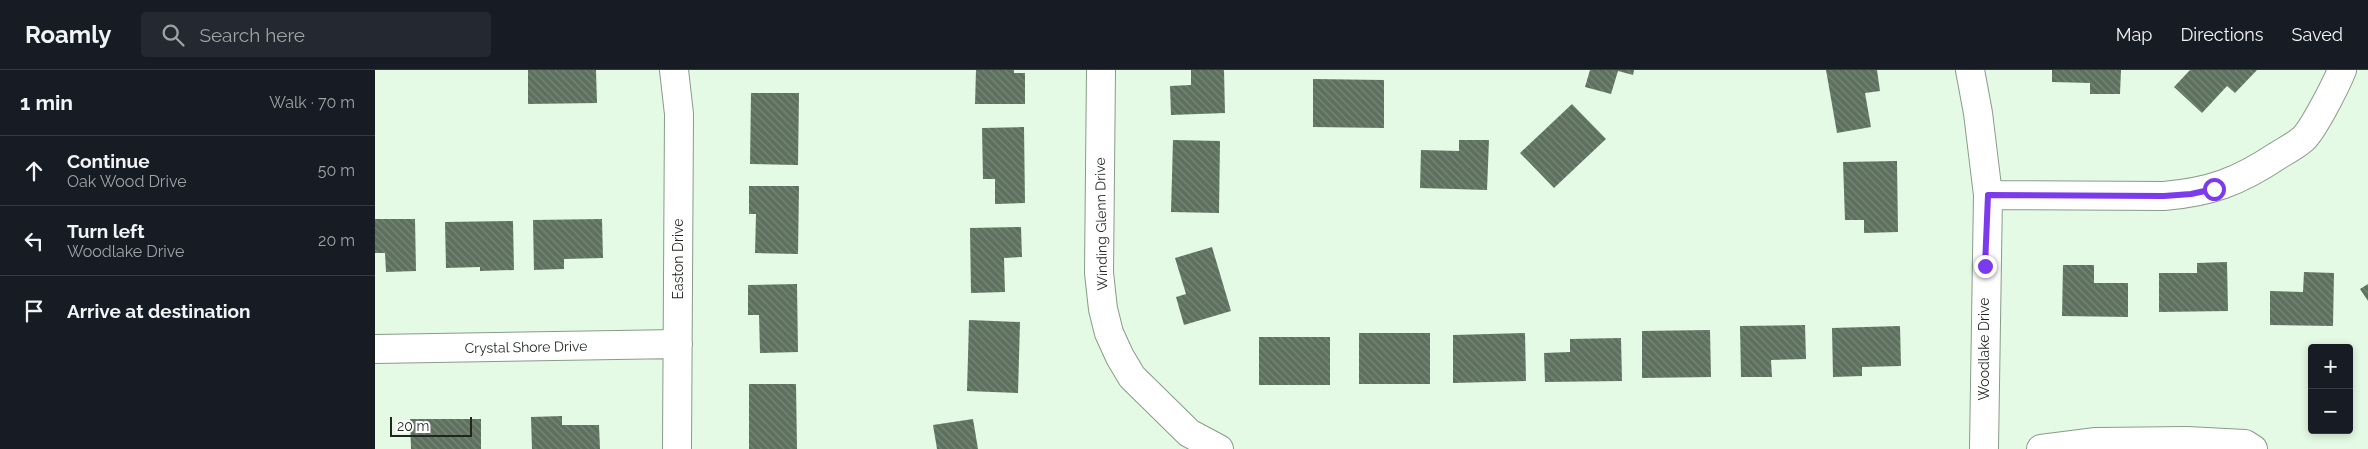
<!DOCTYPE html>
<html lang="en">
<head>
<meta charset="utf-8">
<style>
  :root { --surface:#171b24; --page:#242831; --text:#f1f3f6; --muted:#9ea1a6; --line:#363941 }
  body { margin:0; font-family:Raleway,sans-serif; background:var(--page); color:var(--text) }
  .controls { position:absolute; right:15px; bottom:15px; display:grid; overflow:hidden; border-radius:5px; box-shadow:0 2px 8px #0003 }
  .controls button { width:45px; height:45px; display:grid; place-items:center; padding:0; border:0; border-bottom:1px solid var(--line); background:var(--surface); color:var(--text); font:25px sans-serif }
  .scale { position:absolute; left:15px; bottom:12px; width:82px; box-sizing:border-box; padding-left:5px; border:2px solid #1e261e; border-top:0; font-size:14px; line-height:18px; white-space:nowrap; color:#1e261e; -webkit-text-stroke:4px #fff; paint-order:stroke }
  .stop { position:absolute; width:15px; height:15px; margin:-11px; border:4px solid #7c3aed; border-radius:50%; background:#fff }
  .stop.end { background:#7c3aed; border-color:#fff; box-shadow:0 1px 5px #0008 }
  .list { margin:0; padding:0; list-style:none }
  h2 { display:flex; justify-content:space-between; align-items:center; height:65px; margin:0; padding:0 20px; font-size:21px }
  h2 small { font-size:16px; font-weight:400; color:var(--muted) }
  .list li { display:grid; grid-template-columns:32px 1fr auto; gap:15px; align-items:center; box-sizing:border-box; height:70px; padding:0 20px; border-top:1px solid var(--line) }
  .list b { display:block; font-size:19px; white-space:nowrap }
  .list p { margin:0; font-size:16px; white-space:nowrap; color:var(--muted) }
  .list em { font-size:16px; font-style:normal; color:var(--muted) }
  .icon { flex:none; width:28px; height:28px; fill:none; stroke:currentColor; stroke-width:2; stroke-linecap:round; stroke-linejoin:round }
  .map { position:relative; flex:none; width:1993px; height:379px; overflow:hidden }
  header { display:flex; align-items:center; gap:30px; box-sizing:border-box; height:70px; padding:0 25px; background:var(--surface); border-bottom:1px solid var(--line) }
  header strong { font-size:24px }
  nav { display:flex; gap:28px; margin-inline-start:auto; font-size:18px }
  .search { width:350px; height:45px; background:var(--page); display:flex; align-items:center; gap:12px; box-sizing:border-box; padding:0 18px; border-radius:5px; color:var(--muted); font-size:19px }
  main { display:flex }
  aside { flex:1; background:var(--surface) }
  .map>svg:first-child { display:block }
  .building { fill:url(#building-back-hatch) }
  .lines { fill:none; stroke-linecap:round; stroke-linejoin:round }
  .minor-casing { stroke:#889c88; stroke-width:30 }
  .minor { stroke:#fff; stroke-width:28 }
  .route { stroke:#7c3aed; stroke-width:6 }
  .labels { text-anchor:middle; stroke-width:5; stroke-linejoin:round; paint-order:stroke }
  .street-label { font-size:14px; fill:#1e261e; stroke:#fff }
</style>
</head>
<body>
<header>
<strong>Roamly</strong>
<div class="search"><svg class="icon" aria-label="search" viewBox="0 0 24 24"><circle cx="10" cy="10" r="6"/><path d="M15 15l6 6"/></svg>Search here</div>
<nav><a>Map</a><a>Directions</a><a>Saved</a></nav>
</header>
<main>
<aside>
<h2>1 min<small>Walk · 70 m</small></h2>
<ul class="list">
<li><svg class="icon" aria-label="ahead" viewBox="0 0 24 24"><path d="M12 20V5M6 11l6-6 6 6"/></svg><div><b>Continue</b><p>Oak Wood Drive</p></div><em>50 m</em></li>
<li><svg class="icon" aria-label="left" viewBox="0 0 24 24"><path d="M17 20v-9H6M10 6l-5 5 5 5"/></svg><div><b>Turn left</b><p>Woodlake Drive</p></div><em>20 m</em></li>
<li><svg class="icon" aria-label="arrive" viewBox="0 0 24 24"><path d="M6 21V4h12l-3 4 3 4H6"/></svg><div><b>Arrive at destination</b></div></li>
</ul>
</aside>
<div class="map">
<svg width="1993" height="379" viewBox="0 0 1993 379">
  <defs>
    <pattern id="building-back-hatch" width="6" height="6" patternUnits="userSpaceOnUse" patternTransform="scale(1.25)"><rect width="6" height="6" fill="#5e715e"/><path d="M-1 5l2 2M0 0l6 6M5-1l2 2" fill="none" stroke="#7a887a"/></pattern>
  </defs>
  <rect width="100%" height="100%" fill="#e4fae4"/>
  <path class="building" d="M 153,0 L 221,0 L 222,33 L 153,34 Z
    M 601,0 L 639,0 L 639,3 L 650,3 L 650,34 L 600,34 Z
    M 816,0 L 849,0 L 850,43 L 796,45 L 795,16 L 816,15 Z
    M 1215,0 L 1259,0 L 1258,5 L 1243,1 L 1236,24 L 1210,17 Z
    M 1451,0 L 1502,0 L 1505,21 L 1490,23 L 1496,57 L 1462,63 Z
    M 1677,0 L 1746,0 L 1745,24 L 1715,24 L 1715,13 L 1677,12 Z
    M 1815,0 L 1882,0 L 1860,23 L 1852,16 L 1827,43 L 1799,17 Z
    M 938,9 L 1009,10 L 1009,58 L 938,57 Z
    M 376,23 L 424,23 L 423,95 L 375,94 Z
    M 1197,34 L 1231,69 L 1179,118 L 1145,83 Z
    M 649,57 L 650,133 L 620,134 L 620,109 L 608,109 L 607,58 Z
    M 798,70 L 845,71 L 844,143 L 796,142 Z
    M 1084,70 L 1114,70 L 1112,120 L 1045,118 L 1046,80 L 1084,81 Z
    M 1522,91 L 1523,162 L 1489,163 L 1489,150 L 1470,150 L 1468,92 Z
    M 374,116 L 424,116 L 423,184 L 380,183 L 381,144 L 374,144 Z
    M 0,149 L 40,149 L 41,201 L 11,202 L 10,183 L 0,183 Z
    M 227,149 L 228,188 L 189,189 L 189,199 L 159,200 L 158,150 Z
    M 138,151 L 139,200 L 105,201 L 105,197 L 71,198 L 70,152 Z
    M 646,157 L 647,187 L 629,188 L 630,222 L 596,223 L 595,158 Z
    M 837,177 L 856,241 L 809,255 L 801,227 L 811,224 L 800,188 Z
    M 1852,192 L 1853,241 L 1784,242 L 1784,203 L 1822,203 L 1822,193 Z
    M 1688,195 L 1719,195 L 1719,213 L 1753,213 L 1753,247 L 1687,246 Z
    M 1929,202 L 1959,203 L 1958,256 L 1895,255 L 1895,221 L 1928,222 Z
    M 422,214 L 423,282 L 385,283 L 384,245 L 373,245 L 373,215 Z
    M 1993,214 L 1993,231 L 1985,219 Z
    M 594,250 L 645,252 L 643,323 L 592,321 Z
    M 1430,255 L 1431,289 L 1396,290 L 1397,307 L 1366,307 L 1365,256 Z
    M 1525,256 L 1526,296 L 1487,297 L 1487,306 L 1458,307 L 1457,258 Z
    M 1335,260 L 1336,307 L 1267,308 L 1267,261 Z
    M 984,263 L 1055,263 L 1055,314 L 984,314 Z
    M 1150,263 L 1151,311 L 1078,313 L 1078,265 Z
    M 884,267 L 955,267 L 955,315 L 884,315 Z
    M 1246,268 L 1247,311 L 1170,312 L 1169,283 L 1195,282 L 1195,269 Z
    M 374,314 L 421,314 L 422,379 L 374,379 Z
    M 187,346 L 187,355 L 224,355 L 225,379 L 157,379 L 156,347 Z
    M 35,349 L 106,349 L 106,379 L 36,379 Z
    M 598,349 L 603,379 L 562,379 L 558,355 Z"/>
  <g class="lines">
    <defs>
      <path id="minor" d="M 299,0 L 304,44 L 302,379
        M 726,0 L 724,203 L 728,239 L 734,263 L 745,287 L 757,307 L 814,363 L 844,379
        M 1595,0 L 1603,43 L 1613,125 L 1609,379
        M 1613,125 L 1789,126 C 1835,122 1863,112 1902,86 C 1910,81 1920,76 1928,69 C 1938,60 1961,15 1967,0
        M 0,279 L 303,274
        M 1666,379 L 1721,372 L 1812,371 L 1870,374 L 1878,379"/>
    </defs>
    <use href="#minor" class="minor-casing"/>
    <use href="#minor" class="minor"/>
  </g>
  <g class="lines">
    <path class="route" d="M 1610,196 L 1613,125 L 1789,126 L 1816,124 L 1839,119"/>
  </g>
  <g class="labels">
    <g class="street-label">
      <text transform="translate(726 154) rotate(-91)" y="5">Winding Glenn Drive</text>
      <text transform="translate(303 189) rotate(-90)" y="5">Easton Drive</text>
      <text transform="translate(151 277) rotate(-1)" y="5">Crystal Shore Drive</text>
      <text transform="translate(1609 279) rotate(-90)" y="5">Woodlake Drive</text>
    </g>
  </g>
</svg>
<div class="controls">
<button>+</button>
<button>−</button>
</div>
<div class="scale">20 m</div>
<div class="stop" style="left:1839px;top:119px"></div>
<div class="stop end" style="left:1610px;top:196px"></div>
</div>
</main>
</body>
</html>
